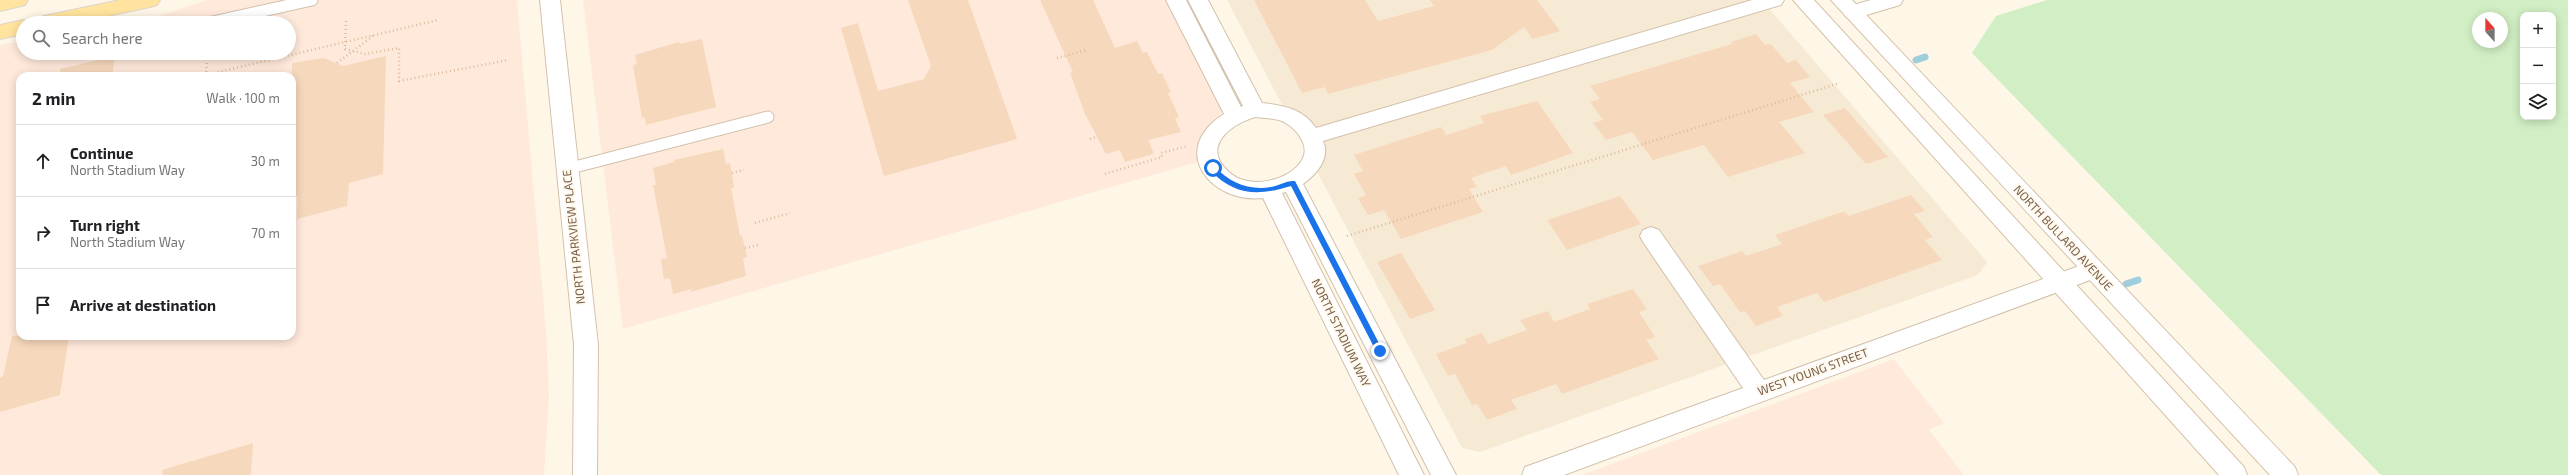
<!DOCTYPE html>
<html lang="en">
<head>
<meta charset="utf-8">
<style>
  :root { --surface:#fff; --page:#f2f2f2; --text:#202124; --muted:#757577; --line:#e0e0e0 }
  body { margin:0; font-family:"Exo 2",sans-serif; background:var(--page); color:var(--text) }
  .controls { position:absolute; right:12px; top:12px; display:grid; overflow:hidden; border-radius:8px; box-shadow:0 2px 10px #0003 }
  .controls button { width:36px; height:36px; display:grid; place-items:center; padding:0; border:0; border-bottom:1px solid var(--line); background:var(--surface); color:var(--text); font:20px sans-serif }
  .compass { position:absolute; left:2472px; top:12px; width:36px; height:36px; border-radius:50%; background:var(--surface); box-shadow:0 2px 10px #0003; rotate:339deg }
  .stop { position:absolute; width:12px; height:12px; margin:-9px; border:3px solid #1a73e8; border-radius:50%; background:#fff }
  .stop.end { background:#1a73e8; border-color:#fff; box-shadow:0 1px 4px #0008 }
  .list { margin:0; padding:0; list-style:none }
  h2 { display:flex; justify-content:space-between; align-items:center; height:52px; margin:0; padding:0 16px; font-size:17px }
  h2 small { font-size:13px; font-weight:400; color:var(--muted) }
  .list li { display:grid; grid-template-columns:26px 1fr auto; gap:12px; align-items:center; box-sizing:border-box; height:72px; padding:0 16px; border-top:1px solid var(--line) }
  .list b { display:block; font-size:15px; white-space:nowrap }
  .list p { margin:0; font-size:13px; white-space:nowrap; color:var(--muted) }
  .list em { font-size:13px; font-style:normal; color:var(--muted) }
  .icon { flex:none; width:22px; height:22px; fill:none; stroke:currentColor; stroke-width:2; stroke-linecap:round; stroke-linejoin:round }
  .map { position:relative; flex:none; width:2568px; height:475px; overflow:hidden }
  .search { position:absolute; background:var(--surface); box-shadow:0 2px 10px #0003; left:16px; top:16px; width:280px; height:44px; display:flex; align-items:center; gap:10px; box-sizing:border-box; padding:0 14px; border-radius:22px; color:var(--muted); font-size:15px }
  .panel { position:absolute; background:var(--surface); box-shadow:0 2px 10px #0003; left:16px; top:72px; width:280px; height:268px; border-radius:12px }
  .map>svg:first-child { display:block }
  .residential { fill:#f7ead5 }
  .commercial { fill:#ffe9db; fill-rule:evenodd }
  .green { fill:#d1eec4; fill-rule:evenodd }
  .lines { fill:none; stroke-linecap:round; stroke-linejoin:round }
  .stream { stroke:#9fcedd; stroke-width:7 }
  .building { fill:#f6d8bc }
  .lane-casing { stroke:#d2c0ab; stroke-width:13 }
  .street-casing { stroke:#d2c0ab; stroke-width:2 }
  .secondary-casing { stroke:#d5c1a9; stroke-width:2 }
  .primary-casing { stroke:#ddd5cf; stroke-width:2 }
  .path { stroke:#dcbc9f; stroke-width:2.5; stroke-dasharray:1 3; stroke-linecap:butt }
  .lane { stroke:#fff; stroke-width:11 }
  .street { fill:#fff; fill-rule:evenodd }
  .secondary { fill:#fff; fill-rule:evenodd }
  .primary { fill:#ffe39e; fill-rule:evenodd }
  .route { fill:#1a73e8 }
  .labels { text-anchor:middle; stroke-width:4; stroke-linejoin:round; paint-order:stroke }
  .street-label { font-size:12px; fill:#7b5f48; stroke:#fffaf0 }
</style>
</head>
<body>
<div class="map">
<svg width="2568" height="475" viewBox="0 0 2568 475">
  <rect width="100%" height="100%" fill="#fef7e7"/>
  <path class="residential" d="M 1227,0 L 1762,0 L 1987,262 L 1978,275 L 1480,452 L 1462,448 Z"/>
  <path class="commercial" d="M 207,0 L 517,0 L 546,331 L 549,394 L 544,475 L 0,475 L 0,45 L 23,41 L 23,53 L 289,53 L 289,23 L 124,23 L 159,16 ZM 20,76 L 292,76 L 292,336 L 20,336 Z
    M 583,0 L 1165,0 L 1223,111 L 1204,134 L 1201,161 L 623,329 Z
    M 1894,359 L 1944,423 L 1929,430 L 1964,475 L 1582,475 Z"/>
  <path class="green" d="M 2047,0 L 2568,0 L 2568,475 L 2381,475 L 1972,53 L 1996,16 ZM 2523,15 L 2553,15 L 2553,117 L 2523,117 ZM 2478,18 L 2502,18 L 2502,42 L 2478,42 Z"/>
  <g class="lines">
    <path class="stream" d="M 1916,60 L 1925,57
      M 2126,284 L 2138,280"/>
  </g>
  <path class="building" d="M 908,0 L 968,0 L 1017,139 L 884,176 L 841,28 L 858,23 L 878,91 L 924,79 L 931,66 Z
    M 1040,0 L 1093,0 L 1115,48 L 1137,41 L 1143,53 L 1147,52 L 1158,74 L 1162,73 L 1171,92 L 1168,93 L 1179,117 L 1175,118 L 1181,132 L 1148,140 L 1154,154 L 1125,162 L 1120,150 L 1106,154 L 1085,114 L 1070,73 L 1073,72 Z
    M 1254,0 L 1365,0 L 1378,21 L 1434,6 L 1430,0 L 1537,0 L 1560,31 L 1533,39 L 1524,27 L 1492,50 L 1328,94 L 1325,87 L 1302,93 Z
    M 1756,34 L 1765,45 L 1771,44 L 1787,63 L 1796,60 L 1810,77 L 1790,83 L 1814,112 L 1779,122 L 1805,153 L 1728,177 L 1704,145 L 1653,160 L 1632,132 L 1606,140 L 1593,123 L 1603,120 L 1590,102 L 1600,99 L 1590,86 L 1732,44 L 1731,42 Z
    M 702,39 L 716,107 L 646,125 L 645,117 L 642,118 L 633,65 L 637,64 L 635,55 L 679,42 L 680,44 Z
    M 115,56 L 112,76 L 61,76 L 60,69 Z
    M 386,56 L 383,174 L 349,183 L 347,206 L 297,219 L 298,196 L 292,197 L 292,63 L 324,58 L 343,66 Z
    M 1537,101 L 1573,153 L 1511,175 L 1506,166 L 1471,178 L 1477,187 L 1469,189 L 1483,212 L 1401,239 L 1384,210 L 1368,215 L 1358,198 L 1366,195 L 1354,174 L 1363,171 L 1354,155 L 1441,127 L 1446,135 L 1484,123 L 1480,116 Z
    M 1845,108 L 1888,157 L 1866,164 L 1823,115 Z
    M 723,149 L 726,164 L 730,163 L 734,187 L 731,188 L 740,236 L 742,235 L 747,257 L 743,258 L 746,276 L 691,292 L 691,289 L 673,294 L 670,278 L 664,279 L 661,259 L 667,258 L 653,185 L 656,185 L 653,168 L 674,162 L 674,160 Z
    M 1911,195 L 1925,211 L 1914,214 L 1933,237 L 1925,240 L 1942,260 L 1824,302 L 1817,293 L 1777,307 L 1783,316 L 1756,326 L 1745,311 L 1740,312 L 1720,284 L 1713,286 L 1698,266 L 1742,251 L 1746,256 L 1782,244 L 1775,235 L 1839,213 L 1845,212 L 1849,216 Z
    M 1620,196 L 1641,224 L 1567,250 L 1547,220 Z
    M 1401,253 L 1435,310 L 1410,319 L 1377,262 Z
    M 1633,289 L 1647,309 L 1639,312 L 1655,337 L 1646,340 L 1659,359 L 1562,394 L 1556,384 L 1511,400 L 1517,409 L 1487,420 L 1477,404 L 1472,405 L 1455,374 L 1448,376 L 1436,354 L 1467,343 L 1465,339 L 1482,333 L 1488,344 L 1527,330 L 1520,320 L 1548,311 L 1554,322 L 1590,309 L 1587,304 Z
    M 12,336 L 69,336 L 60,395 L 0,412 L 0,378 L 3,376 Z
    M 253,443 L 251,475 L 163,475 L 162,470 Z"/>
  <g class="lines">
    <defs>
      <path id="lane" d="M 208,23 L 312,0
        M 567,169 L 768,117"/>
      <path id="street" d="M 1166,0 L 1186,0 L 1241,107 L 1243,106 L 1188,0 L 1208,0 L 1262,103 C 1283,105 1304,109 1316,128 L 1752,0 L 1784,0 L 1781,5 L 1323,141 C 1331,158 1316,175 1303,184 L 1456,475 L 1431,475 L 1286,192 L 1282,193 L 1424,475 L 1399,475 L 1263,198 C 1211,204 1167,150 1224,114 ZM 1255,117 C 1264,118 1274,118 1282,121 C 1295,127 1311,145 1302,160 C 1289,182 1248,190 1229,172 C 1201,148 1229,125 1255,117 Z
        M 1871,0 L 1903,0 L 1900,5 L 1853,19 L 1846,17 L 1843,12 L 1846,7 Z
        M 1651,227 L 1659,230 L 1764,380 L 2093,261 L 2101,264 L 2104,270 L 2101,276 L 1564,475 L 1522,475 L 1525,467 L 1743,388 L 1643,242 L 1640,236 L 1643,230 Z"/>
      <path id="secondary" d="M 540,0 L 560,0 L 598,345 L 597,475 L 573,475 L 574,345 Z
        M 1793,0 L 1814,0 L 2244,467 L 2247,475 L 2219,475 Z
        M 1831,0 L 1852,0 L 2295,467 L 2298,475 L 2270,475 Z"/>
      <path id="primary" d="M 0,0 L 28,0 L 25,5 L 0,11 Z
        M 120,0 L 160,0 L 157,5 L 150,7 L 75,23 L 34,23 L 37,18 L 44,16 Z
        M 23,20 L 30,23 L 23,23 L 23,34 L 0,39 L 0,25 Z"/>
    </defs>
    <use href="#lane" class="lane-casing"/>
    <use href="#street" class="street-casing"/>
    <use href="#secondary" class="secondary-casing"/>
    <use href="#primary" class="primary-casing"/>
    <path class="path" d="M 346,21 L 345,49 L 365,54 L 399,48 L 399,81 L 508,60
      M 1057,58 L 1087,50
      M 207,63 L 206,75 L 438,20
      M 337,63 L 373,36
      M 1090,139 L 1096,137
      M 732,173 L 744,170
      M 1105,174 L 1162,157 L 1161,153 L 1188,146
      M 755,223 L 790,213
      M 1347,236 L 1840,83
      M 745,248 L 759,245"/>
    <use href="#lane" class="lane"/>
    <use href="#street" class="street"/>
    <use href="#secondary" class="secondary"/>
    <use href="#primary" class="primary"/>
  </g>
  <path class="route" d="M 1210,167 L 1215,167 C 1229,182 1249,191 1271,187 C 1278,186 1287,180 1295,181 L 1382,349 L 1382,353 L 1377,353 L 1291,186 C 1259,196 1234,196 1210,170 Z"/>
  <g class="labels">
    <g class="street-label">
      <text transform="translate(574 237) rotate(-96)" y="4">NORTH PARKVIEW PLACE</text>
      <text transform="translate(2063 238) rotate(47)" y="4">NORTH BULLARD AVENUE</text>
      <text transform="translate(1341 333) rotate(64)" y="4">NORTH STADIUM WAY</text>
      <text transform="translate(1813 372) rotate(-20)" y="4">WEST YOUNG STREET</text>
    </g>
  </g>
</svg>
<div class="controls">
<button>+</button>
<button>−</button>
<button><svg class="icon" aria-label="layers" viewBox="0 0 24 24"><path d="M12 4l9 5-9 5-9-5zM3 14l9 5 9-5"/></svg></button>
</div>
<svg class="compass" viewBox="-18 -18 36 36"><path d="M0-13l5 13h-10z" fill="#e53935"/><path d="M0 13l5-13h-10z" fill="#757577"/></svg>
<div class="stop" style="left:1213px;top:168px"></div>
<div class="stop end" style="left:1380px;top:351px"></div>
<div class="search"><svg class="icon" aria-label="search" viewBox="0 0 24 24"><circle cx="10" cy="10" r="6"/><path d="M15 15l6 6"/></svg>Search here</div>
<section class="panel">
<h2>2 min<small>Walk · 100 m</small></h2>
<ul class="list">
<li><svg class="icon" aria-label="ahead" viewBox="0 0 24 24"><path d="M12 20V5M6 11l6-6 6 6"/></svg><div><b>Continue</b><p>North Stadium Way</p></div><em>30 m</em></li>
<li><svg class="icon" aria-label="right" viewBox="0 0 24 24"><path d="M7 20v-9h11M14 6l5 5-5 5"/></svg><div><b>Turn right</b><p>North Stadium Way</p></div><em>70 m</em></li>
<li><svg class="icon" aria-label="arrive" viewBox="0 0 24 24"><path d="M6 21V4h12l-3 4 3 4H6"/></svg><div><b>Arrive at destination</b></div></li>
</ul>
</section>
</div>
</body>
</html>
